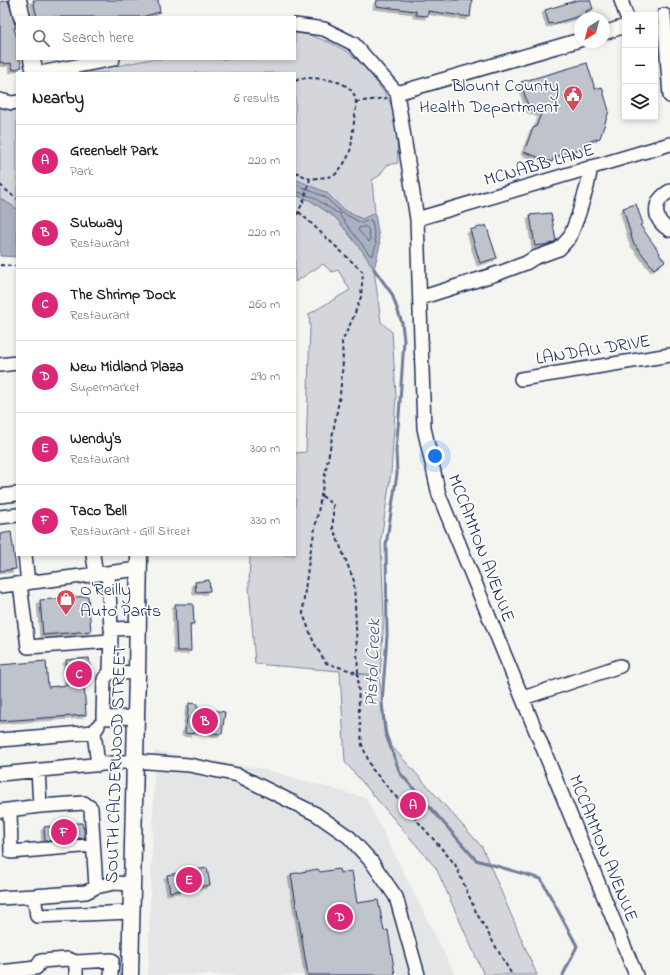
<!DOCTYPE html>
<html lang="en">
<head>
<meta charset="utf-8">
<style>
  :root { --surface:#fff; --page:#f2f2f2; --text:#202124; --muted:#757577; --line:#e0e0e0; --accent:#db2777 }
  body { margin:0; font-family:"Indie Flower",sans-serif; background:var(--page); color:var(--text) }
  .controls { position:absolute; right:12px; top:12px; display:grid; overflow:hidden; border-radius:0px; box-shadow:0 2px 6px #0003 }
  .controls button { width:36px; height:36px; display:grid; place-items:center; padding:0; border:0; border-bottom:1px solid var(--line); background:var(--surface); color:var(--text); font:20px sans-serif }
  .compass { position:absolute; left:574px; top:12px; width:36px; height:36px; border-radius:50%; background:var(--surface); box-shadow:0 2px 6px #0003; rotate:216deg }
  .you { position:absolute; left:435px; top:456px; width:14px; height:14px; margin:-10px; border:3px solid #fff; border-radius:50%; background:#1a73e8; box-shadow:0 0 0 6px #1a73e833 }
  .badge { display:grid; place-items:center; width:26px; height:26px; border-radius:50%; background:var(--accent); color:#fff; font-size:13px; font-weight:700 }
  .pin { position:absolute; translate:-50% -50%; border:2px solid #fff; box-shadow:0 1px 4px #0006 }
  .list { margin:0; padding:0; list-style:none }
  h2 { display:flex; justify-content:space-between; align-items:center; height:52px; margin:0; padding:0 16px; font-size:17px }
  h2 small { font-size:13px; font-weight:400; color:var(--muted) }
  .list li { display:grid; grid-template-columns:26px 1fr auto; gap:12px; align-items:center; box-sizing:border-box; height:72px; padding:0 16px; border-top:1px solid var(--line) }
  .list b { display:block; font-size:15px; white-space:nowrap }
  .list p { margin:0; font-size:13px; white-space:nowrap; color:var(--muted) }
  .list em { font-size:13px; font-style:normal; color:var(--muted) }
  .icon { flex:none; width:22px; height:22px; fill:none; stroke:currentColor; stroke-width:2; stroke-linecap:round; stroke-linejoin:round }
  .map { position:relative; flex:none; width:670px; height:975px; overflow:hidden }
  .search { position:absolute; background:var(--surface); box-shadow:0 2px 6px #0003; left:16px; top:16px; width:280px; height:44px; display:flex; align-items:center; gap:10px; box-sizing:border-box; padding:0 14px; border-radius:0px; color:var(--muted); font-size:15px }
  .panel { position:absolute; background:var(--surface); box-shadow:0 2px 6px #0003; left:16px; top:72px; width:280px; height:484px; border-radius:0px }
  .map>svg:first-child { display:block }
  .built { fill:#e4e5e6 }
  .green { fill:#d4d6db; stroke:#78829c }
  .water { fill:#aab0bf; stroke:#717c98 }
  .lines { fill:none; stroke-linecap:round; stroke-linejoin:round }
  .shore { stroke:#546385; stroke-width:1 }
  .stream { stroke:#717c98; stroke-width:3 }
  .building { fill:#bfc3cc; stroke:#1b2f5e; filter:url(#shadow) }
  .minor-casing { stroke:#1b2f5e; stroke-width:16 }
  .major-casing { stroke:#1b2f5e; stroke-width:19 }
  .path { stroke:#1b2f5e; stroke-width:2; stroke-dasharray:4 3; stroke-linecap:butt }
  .minor { stroke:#fdfcf7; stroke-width:13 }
  .major { stroke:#fdfcf7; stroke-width:16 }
  .labels { text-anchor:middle; stroke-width:3.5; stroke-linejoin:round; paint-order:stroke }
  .poi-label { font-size:18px; fill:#1b2f5e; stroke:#fdfcf7; text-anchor:end }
  .street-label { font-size:18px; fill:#1b2f5e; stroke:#fdfcf7 }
  .water-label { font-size:19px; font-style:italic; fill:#46567b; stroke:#fdfcf7 }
</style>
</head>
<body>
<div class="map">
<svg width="670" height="975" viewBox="0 0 670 975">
  <defs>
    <filter id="shadow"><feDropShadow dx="-3" dy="3" stdDeviation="0" flood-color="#0004"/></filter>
  </defs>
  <rect width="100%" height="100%" fill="#f4f4f1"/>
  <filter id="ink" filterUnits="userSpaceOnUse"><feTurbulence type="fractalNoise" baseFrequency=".025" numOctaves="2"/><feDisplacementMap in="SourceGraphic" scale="8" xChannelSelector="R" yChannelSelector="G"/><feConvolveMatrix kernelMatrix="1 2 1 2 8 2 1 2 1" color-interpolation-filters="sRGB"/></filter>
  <g filter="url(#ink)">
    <path class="built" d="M 155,751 L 263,769 L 366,798 L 455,975 L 148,975 Z"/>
    <path class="green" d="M 295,33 L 309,35 L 329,42 L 348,52 L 361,63 L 373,77 L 388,98 L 396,116 L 398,163 L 387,165 L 379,176 L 372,180 L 375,213 L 362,219 L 344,210 L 327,193 L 295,179 L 295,73 L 82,73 L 151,59 L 295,59 Z
      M 0,107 L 17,108 L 17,209 L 0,198 Z
      M 295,195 L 311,201 L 336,218 L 363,252 L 374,269 L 381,322 L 392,332 L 396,396 L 391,473 L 381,539 L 384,618 L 380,675 L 352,673 L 379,677 L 388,742 L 482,847 L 537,975 L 484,975 L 436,868 L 345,762 L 340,671 L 255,664 L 249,585 L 250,555 L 295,555 L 295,453 L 306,452 L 310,327 L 309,314 L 350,290 L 338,270 L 332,272 L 323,264 L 295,282 Z"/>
    <path class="water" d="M 295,179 L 327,193 L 344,210 L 362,219 L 375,213 L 380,245 L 374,269 L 363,252 L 336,218 L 311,201 L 295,194 Z
      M 0,198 L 17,209 L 17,257 L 0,256 Z"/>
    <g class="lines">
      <path class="shore" d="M 295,184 L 325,197 L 339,210 L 340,212 L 337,213 L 313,197 L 295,191
        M 343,213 L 361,223 L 370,220 L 372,221 L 376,244 L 373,255 L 370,255 L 340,216 L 340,214 Z
        M 366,227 L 368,229 L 370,240 L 369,242 L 358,230 L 359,228 Z"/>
      <path class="stream" d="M 374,269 L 392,294 L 402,323 L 404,340 L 399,416 L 396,450 L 397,474 L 386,545 L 387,636 L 382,703 L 385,732 L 400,773 L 476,860 L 541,879 L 577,946 L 563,975"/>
    </g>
    <path class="building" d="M 8,0 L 16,28 L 14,28 L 17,38 L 17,59 L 20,59 L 22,67 L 13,70 L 11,63 L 4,64 L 3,62 L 0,63 L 0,2 Z
      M 33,0 L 158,0 L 160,12 L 142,17 L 37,17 Z
      M 377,0 L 472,0 L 470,17 L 428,11 L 428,16 L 416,15 L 416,11 L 376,6 Z
      M 578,0 L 590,0 L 593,9 L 586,11 L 587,14 L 552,24 L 552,23 L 549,24 L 545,10 Z
      M 587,63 L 595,89 L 602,87 L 609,111 L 600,138 L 585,143 L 583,148 L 554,157 L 552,162 L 524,152 L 533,128 L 536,127 L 541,114 L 529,109 L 521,82 Z
      M 636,204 L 643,224 L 640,225 L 660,253 L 659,254 L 665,261 L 654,269 L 633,242 L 623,208 Z
      M 551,213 L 556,241 L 549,244 L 535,246 L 530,215 Z
      M 486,225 L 497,258 L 480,263 L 470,230 Z
      M 11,532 L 16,569 L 0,571 L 0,534 Z
      M 209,580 L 210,591 L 196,592 L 195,582 Z
      M 88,596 L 91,631 L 43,635 L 40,600 Z
      M 175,604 L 193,604 L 194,624 L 190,624 L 191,651 L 177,651 Z
      M 89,658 L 91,676 L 89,676 L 89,683 L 84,684 L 86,715 L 0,721 L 0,665 L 46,661 L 48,687 L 68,685 L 66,660 Z
      M 189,703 L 197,704 L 197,708 L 225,712 L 222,734 L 195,731 L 194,734 L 185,733 Z
      M 70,823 L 82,823 L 83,828 L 84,827 L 84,838 L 45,841 L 44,827 L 62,825 L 62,824 Z
      M 207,868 L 210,885 L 170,892 L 167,875 Z
      M 318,869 L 320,872 L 339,869 L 340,873 L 352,871 L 357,903 L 378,900 L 384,931 L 388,930 L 395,975 L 308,975 L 291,874 Z"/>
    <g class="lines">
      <defs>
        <path id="minor" d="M 621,0 L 626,15
          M 664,15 L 670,96
          M 295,25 L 324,29 L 354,44 L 397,93 L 417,219 L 424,428 L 439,495 L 636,975
          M 604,33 L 625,26
          M 40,73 L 113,59
          M 397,93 L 580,40
          M 0,100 L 12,103 L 17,102
          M 670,191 C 652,201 652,220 670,230
          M 417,219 L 670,144
          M 420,298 L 502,272 L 526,263 L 534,258 L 559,249 L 570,237 L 578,216 L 587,187 L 591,167
          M 0,365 L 17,363
          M 521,379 L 670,355
          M 0,496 L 17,494
          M 0,517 L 17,515
          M 25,555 L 28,583
          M 93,555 L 96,574
          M 108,573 L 111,629 L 138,628
          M 20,584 L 28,647 L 110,641
          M 0,586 L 139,569
          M 111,633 L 110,672 L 137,673
          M 110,672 L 104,679 L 103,718 L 136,717
          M 523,698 L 620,666
          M 0,740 L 94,732
          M 98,765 L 94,732 L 98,726
          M 38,770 L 40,806 L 84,803 L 91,808 L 96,887 L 114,883 L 131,884
          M 0,774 L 134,761 L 189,765 L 238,775 L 316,814 L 349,837 L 371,861 L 396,897 L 418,975
          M 10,810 L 11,852 L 93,845
          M 0,811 L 40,806
          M 34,896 L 86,892 L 96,887
          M 0,898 L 34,896 L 37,916 L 131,912
          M 76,962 L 76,975
          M 0,972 L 36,968 L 41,961 L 68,959 L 76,962 L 112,960 L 111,975"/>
        <path id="major" d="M 18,0 L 22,17
          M 32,59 L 35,73
          M 130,975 L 137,673 L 139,555"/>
      </defs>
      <use href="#minor" class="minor-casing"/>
      <use href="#major" class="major-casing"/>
      <path class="path" d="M 295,81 C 304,77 312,78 322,79 C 337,80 356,86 356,104 C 356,110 355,116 354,122 C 350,151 354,153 334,176 L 310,179 L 304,200 L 295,219
        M 356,102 L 387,98
        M 295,172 L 310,179
        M 0,185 L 17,199
        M 299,212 L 363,272 L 361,297 L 353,318 L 342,342 L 343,362 L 340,395 L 309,560 L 304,598 L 303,614 L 314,643 L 326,663 L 358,673 L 359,712 L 362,745 L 372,769 L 455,864 L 476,912 L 512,975
        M 0,265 L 17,266
        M 322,496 L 333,505 L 333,528 L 354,581 L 358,673"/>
      <use href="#minor" class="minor"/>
      <use href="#major" class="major"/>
    </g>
  </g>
  <defs>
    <symbol id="civic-pin" viewBox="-11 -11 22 30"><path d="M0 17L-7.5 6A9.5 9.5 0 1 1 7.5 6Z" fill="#d1495b" stroke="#fdfcf7"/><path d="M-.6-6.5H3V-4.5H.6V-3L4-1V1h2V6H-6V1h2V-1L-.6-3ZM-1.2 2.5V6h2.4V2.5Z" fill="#fff"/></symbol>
    <symbol id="shop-pin" viewBox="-11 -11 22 30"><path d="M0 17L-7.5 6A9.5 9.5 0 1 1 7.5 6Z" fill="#d1495b" stroke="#fdfcf7"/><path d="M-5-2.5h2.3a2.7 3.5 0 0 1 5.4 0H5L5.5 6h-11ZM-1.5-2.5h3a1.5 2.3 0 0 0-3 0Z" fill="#fff"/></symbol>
  </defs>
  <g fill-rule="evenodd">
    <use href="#civic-pin" x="562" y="84" width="22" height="30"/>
    <use href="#shop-pin" x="55" y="588" width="22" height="30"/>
  </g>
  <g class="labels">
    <g class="poi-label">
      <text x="559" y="91">Blount County<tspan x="559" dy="21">Health Department</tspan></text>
      <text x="80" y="595" text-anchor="start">O'Reilly<tspan x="80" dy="21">Auto Parts</tspan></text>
    </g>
    <g class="street-label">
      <text transform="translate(539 164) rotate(-16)" y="6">MCNABB LANE</text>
      <text transform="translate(593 349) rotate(-9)" y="6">LANDAU DRIVE</text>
      <text transform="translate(482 548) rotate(69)" y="6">MCCAMMON AVENUE</text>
      <text transform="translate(115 764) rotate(-88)" y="6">SOUTH CALDERWOOD STREET</text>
      <text transform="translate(604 848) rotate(68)" y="6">MCCAMMON AVENUE</text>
    </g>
    <g class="water-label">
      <text transform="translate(371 663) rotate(-88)" y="7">Pistol Creek</text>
    </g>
  </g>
</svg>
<div class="controls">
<button>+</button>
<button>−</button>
<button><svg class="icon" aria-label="layers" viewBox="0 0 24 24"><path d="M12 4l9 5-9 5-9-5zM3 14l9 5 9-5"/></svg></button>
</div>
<svg class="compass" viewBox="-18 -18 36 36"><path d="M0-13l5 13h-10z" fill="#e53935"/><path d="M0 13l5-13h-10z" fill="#757577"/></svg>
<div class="you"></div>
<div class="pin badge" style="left:413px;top:805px">A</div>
<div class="pin badge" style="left:205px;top:721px">B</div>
<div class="pin badge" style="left:79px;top:674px">C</div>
<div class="pin badge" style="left:340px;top:917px">D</div>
<div class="pin badge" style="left:189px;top:880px">E</div>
<div class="pin badge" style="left:64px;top:832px">F</div>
<div class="search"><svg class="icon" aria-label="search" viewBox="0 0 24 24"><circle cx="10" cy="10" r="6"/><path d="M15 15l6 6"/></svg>Search here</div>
<section class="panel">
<h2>Nearby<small>6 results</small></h2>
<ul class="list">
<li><span class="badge">A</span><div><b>Greenbelt Park</b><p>Park</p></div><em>220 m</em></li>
<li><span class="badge">B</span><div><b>Subway</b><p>Restaurant</p></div><em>220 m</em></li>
<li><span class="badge">C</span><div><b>The Shrimp Dock</b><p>Restaurant</p></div><em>260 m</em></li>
<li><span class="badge">D</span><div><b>New Midland Plaza</b><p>Supermarket</p></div><em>290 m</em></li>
<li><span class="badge">E</span><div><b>Wendy's</b><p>Restaurant</p></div><em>300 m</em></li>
<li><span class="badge">F</span><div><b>Taco Bell</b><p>Restaurant · Gill Street</p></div><em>330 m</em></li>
</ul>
</section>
</div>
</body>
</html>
